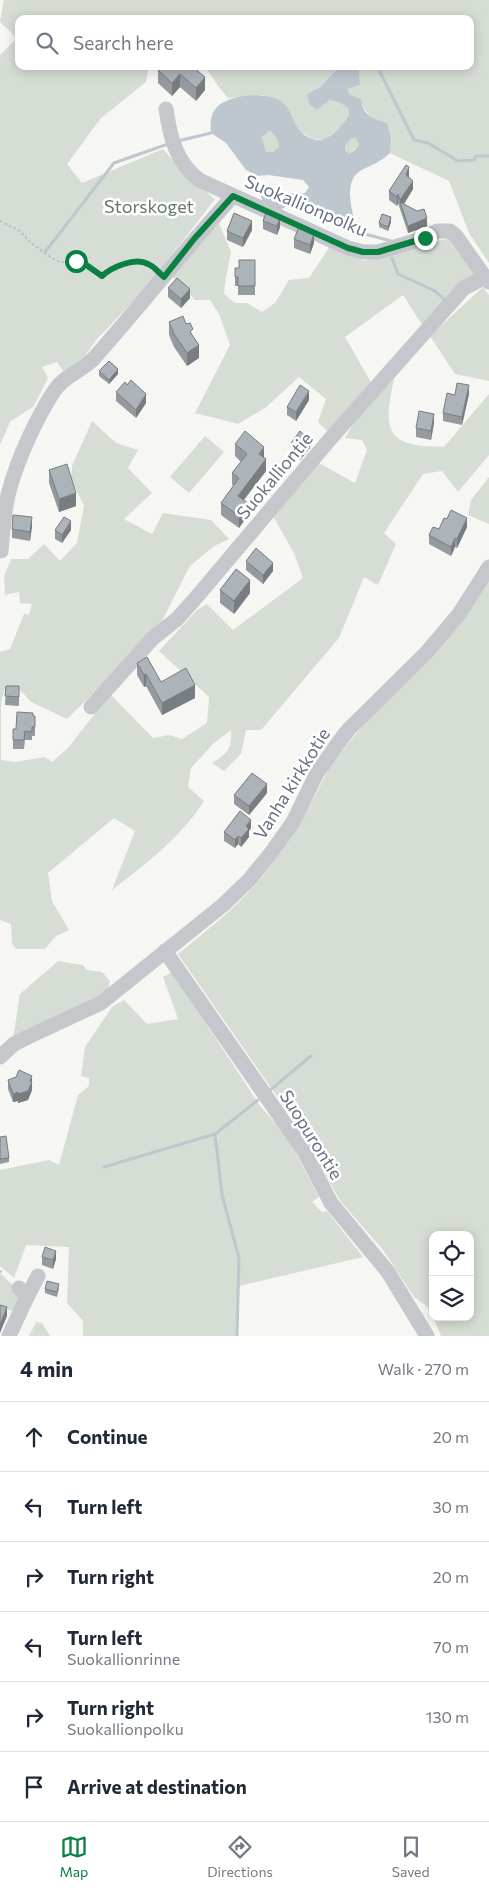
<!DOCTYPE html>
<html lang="en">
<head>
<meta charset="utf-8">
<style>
  :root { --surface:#fff; --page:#f2f2f3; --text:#1f2937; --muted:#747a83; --line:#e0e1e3; --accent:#0b8043 }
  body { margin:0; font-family:Commissioner,sans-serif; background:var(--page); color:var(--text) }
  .controls { position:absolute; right:15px; bottom:15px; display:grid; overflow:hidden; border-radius:10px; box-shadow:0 2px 12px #0003 }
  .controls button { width:45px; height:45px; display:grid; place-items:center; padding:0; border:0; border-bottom:1px solid var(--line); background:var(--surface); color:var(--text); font:25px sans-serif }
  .stop { position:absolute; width:15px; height:15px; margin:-11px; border:4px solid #0b8043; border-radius:50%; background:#fff }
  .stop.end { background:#0b8043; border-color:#fff; box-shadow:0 1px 5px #0008 }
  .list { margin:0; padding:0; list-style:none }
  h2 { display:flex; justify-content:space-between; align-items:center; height:65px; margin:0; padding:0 20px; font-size:21px }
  h2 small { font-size:16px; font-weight:400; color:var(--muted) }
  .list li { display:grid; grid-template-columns:32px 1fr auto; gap:15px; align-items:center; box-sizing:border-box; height:70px; padding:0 20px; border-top:1px solid var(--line) }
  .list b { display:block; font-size:19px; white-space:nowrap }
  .list p { margin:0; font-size:16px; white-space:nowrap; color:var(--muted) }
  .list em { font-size:16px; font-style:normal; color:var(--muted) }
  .icon { flex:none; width:28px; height:28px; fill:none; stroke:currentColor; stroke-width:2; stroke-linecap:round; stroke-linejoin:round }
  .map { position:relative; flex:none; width:489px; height:1336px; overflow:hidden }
  .search { position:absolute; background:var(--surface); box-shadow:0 2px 12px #0003; left:15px; right:15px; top:15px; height:55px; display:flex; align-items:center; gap:12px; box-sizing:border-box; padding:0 18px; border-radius:10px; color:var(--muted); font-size:19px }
  .sheet { height:485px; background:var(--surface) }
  nav { display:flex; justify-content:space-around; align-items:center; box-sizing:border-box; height:70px; border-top:1px solid var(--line); background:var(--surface); font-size:14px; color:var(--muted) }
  nav a { display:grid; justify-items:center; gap:2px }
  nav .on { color:var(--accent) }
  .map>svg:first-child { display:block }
  .green { fill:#d6ddd4 }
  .water { fill:#bfc7ce; fill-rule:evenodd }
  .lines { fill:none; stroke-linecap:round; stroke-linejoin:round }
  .stream { stroke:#bfc7ce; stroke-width:3 }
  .path { stroke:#bebfc2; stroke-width:2; stroke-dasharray:2.5 2.5; stroke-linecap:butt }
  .minor { stroke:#c4c7cb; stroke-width:15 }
  .wall { fill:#949a9f }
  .shaded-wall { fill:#787d82 }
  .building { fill:#acb3b9; stroke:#787d82 }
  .route { stroke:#0b8043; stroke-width:6 }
  .labels { text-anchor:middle; stroke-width:5; stroke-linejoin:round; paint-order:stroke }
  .street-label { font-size:18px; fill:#657184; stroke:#fff }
  .park-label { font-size:18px; fill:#657b64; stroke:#fff }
</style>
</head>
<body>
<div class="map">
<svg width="489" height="1336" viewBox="0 0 489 1336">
  <rect width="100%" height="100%" fill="#f6f6f3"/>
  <path class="green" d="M 4,0 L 489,0 L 489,263 L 469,233 L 449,181 L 390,153 L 391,139 L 371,118 L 362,105 L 350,95 L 346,89 L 360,84 L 359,66 L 470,66 L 470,19 L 19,19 L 19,66 L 149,66 L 146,82 L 101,118 L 67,164 L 82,183 L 163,149 L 187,176 L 215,199 L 149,285 L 96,340 L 85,356 L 64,372 L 57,362 L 42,367 L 48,378 L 34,406 L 10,422 L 0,445 L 0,55 L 17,38 L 0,22 Z
    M 205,66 L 337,66 L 337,69 L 320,87 L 307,94 L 309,104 L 317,110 L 330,100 L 340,103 L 348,108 L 349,115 L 340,127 L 325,139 L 313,139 L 299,131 L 292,118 L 263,95 L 228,98 L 218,86 Z
    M 270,129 L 277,139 L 279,147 L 273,152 L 266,152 L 262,137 Z
    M 352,138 L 356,138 L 359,145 L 349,155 L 345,150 L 346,144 Z
    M 219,223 L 231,252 L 225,283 L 224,294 L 235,303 L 247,303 L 262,312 L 275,303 L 289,280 L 309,278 L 330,246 L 364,261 L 450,238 L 475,275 L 423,326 L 403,295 L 345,337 L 372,384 L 330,434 L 318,422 L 326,399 L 299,377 L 265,408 L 238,424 L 195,413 L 230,345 L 219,314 L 210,300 L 195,300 L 172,276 Z
    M 483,287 L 489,295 L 489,381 L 455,374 L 430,336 Z
    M 394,378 C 391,398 379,433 405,442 C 416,447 432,446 444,447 L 489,394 L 489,455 L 458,492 L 442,471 L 423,474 L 384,533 L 396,544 L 378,585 L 364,577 L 339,638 L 261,730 L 246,730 L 241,754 L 224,771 L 212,763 C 228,754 232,748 231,730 L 214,743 L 191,768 L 188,787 L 204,801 C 181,837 145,865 112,890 L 135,831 L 114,818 L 48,873 L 52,901 L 69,930 L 56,936 L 45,949 L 16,949 L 12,943 L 11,924 L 0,920 L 0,652 L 10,649 L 24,614 L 29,615 L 32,604 L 20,603 L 19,592 L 5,595 L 4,576 L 11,559 L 28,559 L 44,544 L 60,561 L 77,543 L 84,506 L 71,479 L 72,466 L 92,421 L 116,443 L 138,450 L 128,468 L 152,493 L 124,519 L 152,534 L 163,513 L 211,520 L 229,539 L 214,546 L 190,566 L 161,623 L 124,663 L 67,719 L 31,702 L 21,691 L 4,690 L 1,704 L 1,760 L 15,762 L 45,757 L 52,762 L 68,748 L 110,694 L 153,738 L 169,735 L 182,739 L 207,723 L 209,697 L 159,651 L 197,610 L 207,604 L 233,630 L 303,578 L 294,553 L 273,516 L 319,463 L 355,483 L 367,450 L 362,440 L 345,438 L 358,416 Z
    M 205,436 L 224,452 L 189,493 L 170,477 Z
    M 489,477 L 489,524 L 468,515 L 471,500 Z
    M 489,579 L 489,1336 L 441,1336 L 433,1317 L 470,1317 L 470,1235 L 433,1235 L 433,1317 L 428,1307 L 414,1297 L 383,1250 L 341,1202 L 294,1121 L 178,954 C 205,932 232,911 255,885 C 287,849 311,805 332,762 Z
    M 58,961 L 83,965 L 87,970 L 102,972 L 110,981 L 107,992 L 13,1039 L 20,994 Z
    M 172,972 L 261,1107 L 287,1136 L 319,1197 L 312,1202 L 322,1212 L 327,1211 L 363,1257 L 239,1286 L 237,1336 L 83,1336 L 83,1321 L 67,1303 L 69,1247 L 26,1245 L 14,1278 L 0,1266 L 0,1170 L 49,1160 L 59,1165 L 78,1095 L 89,1086 L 89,1078 L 81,1076 L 85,1047 L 112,1007 L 124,1000 L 147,1024 L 178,1019 L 163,977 Z
    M 0,1273 L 17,1289 L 22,1301 L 19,1307 L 12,1311 L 0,1307 Z
    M 36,1322 L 42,1323 L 50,1336 L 29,1336 Z"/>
  <path class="water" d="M 337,66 L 359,66 L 360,85 L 347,89 L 350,95 L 361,99 C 363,116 373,119 387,123 L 391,139 L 390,153 C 381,162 371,165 360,171 C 343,182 352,210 356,226 L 347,227 L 313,209 L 294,202 L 282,209 L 265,209 L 261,196 L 273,187 L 281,194 L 305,193 L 309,187 L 303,180 L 268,175 L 258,176 L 246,170 L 226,143 L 211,133 C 210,125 210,114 217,107 C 230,94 266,91 282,102 C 295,112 292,133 313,139 C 328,144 341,126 349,115 L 348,108 L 340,103 L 330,100 L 317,110 L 309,104 L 307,94 L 320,87 L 337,69 ZM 270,130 L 277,139 L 279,147 L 273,152 L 266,152 L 262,137 ZM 352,138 L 356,138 L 359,145 L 355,150 L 349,154 L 345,150 L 346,144 Z"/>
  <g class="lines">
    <path class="stream" d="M 377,66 L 414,140 L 428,143 L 458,161 L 474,160 L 476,156 L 489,156
      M 178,141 L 211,133
      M 352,226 L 365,234 L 391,241
      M 45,252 L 114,163 L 168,144
      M 392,258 L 398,274 L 435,291 L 446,301
      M 269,1091 L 311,1056
      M 104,1167 L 215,1134
      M 237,1336 L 239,1258 L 222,1195 L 215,1134 L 258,1100"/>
    <path class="path" d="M 0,221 L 20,231 L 31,243 L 52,258 L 60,262 L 82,262 L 102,276 C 115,264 141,256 155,269
      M 0,1272 L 2,1271"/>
    <path class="minor" d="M 166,109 C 170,137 176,162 199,180 L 348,248 L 363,252 L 378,252 L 425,238 L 437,231 L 450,231 L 456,236 L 485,277
      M 1,551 C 3,531 4,510 9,491 C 18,458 36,419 54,391 C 64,375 83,371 95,357 C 142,304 186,248 233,196
      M 91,707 L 153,638 L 177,619 L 194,600 L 331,438 L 464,288 L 485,277 L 489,282
      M 165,951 L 304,1151 L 331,1203 L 388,1272 L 427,1336
      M 0,1057 L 14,1044 L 32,1035 L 101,1003 L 223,905 L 249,880 L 271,853 L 293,822 L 317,773 L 338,743 L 349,729 L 426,653 L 459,614 L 489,567
      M 27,1297 L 38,1276
      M 9,1336 L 27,1297 L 19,1288"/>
  </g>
  <path class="wall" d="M 170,66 L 205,90 L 196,101 L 180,87 L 172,96 L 158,83 L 158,70 L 168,68 Z
    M 409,176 L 409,177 L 413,189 L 404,204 L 427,226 L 408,233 L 398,203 L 397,206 L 389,200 L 389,191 Z
    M 263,221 L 280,227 L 277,235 L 263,229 Z
    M 391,222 L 388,231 L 379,227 L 379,223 Z
    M 252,230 L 243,247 L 227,240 L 227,231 Z
    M 294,239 L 314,243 L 310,254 L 294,248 Z
    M 255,260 L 255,295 L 238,295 L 238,286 L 235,286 L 235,268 L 239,268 Z
    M 168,288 L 190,298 L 181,308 L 168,297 Z
    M 169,322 L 186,324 L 193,336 L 199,358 L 187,366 L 174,347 L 169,335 Z
    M 99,371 L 118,374 L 109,384 L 99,376 Z
    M 127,385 L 146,403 L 136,418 L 116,401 L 116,392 Z
    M 469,394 L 462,425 L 443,421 L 443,413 L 455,395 Z
    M 309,400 L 296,421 L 287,415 L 287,407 Z
    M 434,423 L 431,440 L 416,437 L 416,428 Z
    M 291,443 L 310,448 L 300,460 L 291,452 Z
    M 235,444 L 264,458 L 266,471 L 244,500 L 248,515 L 239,528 L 221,515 L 221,503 L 234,486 L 232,485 L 232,473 L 241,462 L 235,456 Z
    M 49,470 L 76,506 L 59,512 L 49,483 Z
    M 32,526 L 30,541 L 12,538 L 12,529 Z
    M 467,527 L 457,548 L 455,547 L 451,556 L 429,544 L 429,535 L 439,529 Z
    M 55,530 L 71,530 L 62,543 L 55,539 Z
    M 246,561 L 273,571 L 263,584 L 246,570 Z
    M 220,590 L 250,593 L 234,614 L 220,603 Z
    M 137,663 L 161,682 L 195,698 L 162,715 L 146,686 L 144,687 L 137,675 Z
    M 6,686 L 19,686 L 19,706 L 5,705 Z
    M 33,716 L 35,716 L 35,736 L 32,736 L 32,740 L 25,740 L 24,749 L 13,749 L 13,729 L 16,729 Z
    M 267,793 L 249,815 L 234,804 L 234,795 Z
    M 251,828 L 249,831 L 249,837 L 241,847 L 238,844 L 235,848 L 224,841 L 224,832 Z
    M 8,1080 L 32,1090 L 28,1100 L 18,1103 L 18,1101 L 13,1102 L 8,1089 Z
    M 0,1137 L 9,1158 L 9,1162 L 0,1164 Z
    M 42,1257 L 56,1259 L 53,1269 L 42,1265 Z
    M 59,1288 L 57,1297 L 45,1293 L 45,1289 Z"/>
  <path class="shaded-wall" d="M 180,74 L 180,87 L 172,96 L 172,83 Z
    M 205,77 L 205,90 L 196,101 L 196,88 Z
    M 409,167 L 409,176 L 406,184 L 406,175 Z
    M 413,181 L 413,189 L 402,207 L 400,202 L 400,209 L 400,200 Z
    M 398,194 L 398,203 L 397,206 L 397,197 Z
    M 391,217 L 391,222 L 388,231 L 388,227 Z
    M 280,218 L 280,227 L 277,235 L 277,226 Z
    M 427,218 L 427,226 L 408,233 L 408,226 Z
    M 252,221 L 252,230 L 243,247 L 243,238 Z
    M 314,234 L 314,243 L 310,254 L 310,245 Z
    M 190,289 L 190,298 L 181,308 L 181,299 Z
    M 199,345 L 199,358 L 187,366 L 187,353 Z
    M 118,369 L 118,374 L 109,384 L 109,380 Z
    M 469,385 L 469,394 L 462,425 L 462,417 Z
    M 309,391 L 309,400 L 296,421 L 296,412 Z
    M 146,394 L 146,403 L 136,418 L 136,410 Z
    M 434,414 L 434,423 L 431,440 L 431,431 Z
    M 310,440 L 310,448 L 300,460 L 300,451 Z
    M 264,447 L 264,458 L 259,454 Z
    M 266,459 L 266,471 L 238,507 L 238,496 Z
    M 76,493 L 76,506 L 59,512 L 59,499 Z
    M 248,503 L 248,515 L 239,528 L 239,516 Z
    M 32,517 L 32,526 L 30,541 L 30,532 Z
    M 467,518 L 467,527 L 457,548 L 457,539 Z
    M 71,521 L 71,530 L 62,543 L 62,535 Z
    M 455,538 L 455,547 L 451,556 L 451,547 Z
    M 273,563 L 273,571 L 263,584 L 263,575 Z
    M 250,580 L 250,593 L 234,614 L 234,601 Z
    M 146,674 L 146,686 L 144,687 L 144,675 Z
    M 195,685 L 195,698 L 162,715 L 162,703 Z
    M 267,784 L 267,793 L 249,815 L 249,806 Z
    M 251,820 L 251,828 L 249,831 L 249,837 L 241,847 L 241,838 L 246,826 Z
    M 238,836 L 238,844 L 235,848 L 235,840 Z
    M 32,1076 L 32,1090 L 28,1100 L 18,1103 L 18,1094 L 30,1081 Z
    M 18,1092 L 18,1101 L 13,1102 L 13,1094 Z
    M 56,1251 L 56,1259 L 53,1269 L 53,1260 Z
    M 7,1307 L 7,1316 L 0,1333 L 0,1325 Z"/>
  <path class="building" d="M 161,66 L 165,66 L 168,68 L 170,66 L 192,66 L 205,77 L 196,88 L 180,74 L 172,83 L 158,70 Z
    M 406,165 L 409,167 L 406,175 L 413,181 L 400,200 L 398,194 L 397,197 L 389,191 Z
    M 400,202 L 417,211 L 424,209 L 427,218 L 408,226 Z
    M 234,213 L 252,221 L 243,238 L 227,231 Z
    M 266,213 L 280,218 L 277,226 L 263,221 Z
    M 382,214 L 391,217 L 388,227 L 379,223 Z
    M 299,227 L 314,234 L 310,245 L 294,239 Z
    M 239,260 L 255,260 L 255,286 L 238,286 L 238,277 L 235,277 L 235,268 L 239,268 Z
    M 177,278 L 190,289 L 181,299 L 168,288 Z
    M 183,316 L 186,324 L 190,323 L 193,329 L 190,332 L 199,345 L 187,353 L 174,334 L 169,322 Z
    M 109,361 L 118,369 L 109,380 L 99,371 Z
    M 131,380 L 146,394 L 136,410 L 116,392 L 125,382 L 127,385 Z
    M 457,383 L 469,385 L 462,417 L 443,413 L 447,393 L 455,395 Z
    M 300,385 L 309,391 L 296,412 L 287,407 Z
    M 419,411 L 434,414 L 431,431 L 416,428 Z
    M 245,431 L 264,447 L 259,454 L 266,459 L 238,496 L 248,503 L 239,516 L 221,503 L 239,478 L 232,473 L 247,454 L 235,444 Z
    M 300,431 L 310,440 L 300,451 L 291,443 Z
    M 67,464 L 76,493 L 59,499 L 49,470 Z
    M 451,510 L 467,518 L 457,539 L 455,538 L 451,547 L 429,535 L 433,527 L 439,529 L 444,518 L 447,519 Z
    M 13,515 L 32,517 L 30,532 L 12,529 Z
    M 64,517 L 71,521 L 62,535 L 55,530 Z
    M 256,548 L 273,563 L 263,575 L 246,561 Z
    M 236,569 L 250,580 L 234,601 L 220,590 Z
    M 147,657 L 161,682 L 186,668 L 195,685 L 162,703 L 146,674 L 144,675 L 137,663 Z
    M 6,686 L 19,686 L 19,697 L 5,696 Z
    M 17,712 L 33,713 L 33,716 L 35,716 L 35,727 L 32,727 L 32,732 L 25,731 L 24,740 L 13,740 L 13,729 L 16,729 Z
    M 252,773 L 267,784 L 249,806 L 234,795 Z
    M 240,811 L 251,820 L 246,826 L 249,829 L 241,838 L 238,836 L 235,840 L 224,832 Z
    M 19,1070 L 32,1076 L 30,1081 L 32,1082 L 28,1091 L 18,1094 L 18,1092 L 13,1094 L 8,1080 L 16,1077 Z
    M 6,1136 L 9,1158 L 0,1159 L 0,1137 Z
    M 45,1247 L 56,1251 L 53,1260 L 42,1257 Z
    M 47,1281 L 59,1284 L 57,1292 L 45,1289 Z
    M 0,1305 L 7,1307 L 0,1325 Z"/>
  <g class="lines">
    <path class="route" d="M 76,261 L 82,262 L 102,276 C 112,267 135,257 148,264 C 154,266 159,273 164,277 L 194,239 L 233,196 L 348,248 L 363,252 L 378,252 L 425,238"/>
  </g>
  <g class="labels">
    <g class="street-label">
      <text transform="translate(306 206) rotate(23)" y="6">Suokallionpolku</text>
      <text transform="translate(275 476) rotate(-50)" y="6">Suokalliontie</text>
      <text transform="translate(292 784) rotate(-58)" y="6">Vanha kirkkotie</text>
      <text transform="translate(311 1135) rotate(58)" y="6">Suopurontie</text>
    </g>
    <g class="park-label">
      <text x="149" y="213">Storskoget</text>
    </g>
  </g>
</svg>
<div class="controls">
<button><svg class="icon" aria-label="locate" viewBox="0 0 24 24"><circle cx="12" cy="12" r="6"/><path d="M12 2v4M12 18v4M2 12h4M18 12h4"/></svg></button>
<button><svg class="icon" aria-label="layers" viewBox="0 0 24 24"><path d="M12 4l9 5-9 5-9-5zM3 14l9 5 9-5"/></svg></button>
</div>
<div class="stop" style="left:76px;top:261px"></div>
<div class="stop end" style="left:425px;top:238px"></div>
<div class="search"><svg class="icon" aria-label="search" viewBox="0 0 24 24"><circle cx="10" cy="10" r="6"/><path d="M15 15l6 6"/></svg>Search here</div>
</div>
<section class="sheet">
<h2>4 min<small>Walk · 270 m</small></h2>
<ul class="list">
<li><svg class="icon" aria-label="ahead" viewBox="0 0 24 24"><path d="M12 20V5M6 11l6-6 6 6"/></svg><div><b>Continue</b></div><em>20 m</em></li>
<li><svg class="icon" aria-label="left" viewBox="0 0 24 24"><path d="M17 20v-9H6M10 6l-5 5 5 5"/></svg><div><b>Turn left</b></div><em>30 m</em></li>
<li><svg class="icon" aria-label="right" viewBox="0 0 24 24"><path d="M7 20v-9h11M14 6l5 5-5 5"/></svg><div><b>Turn right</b></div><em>20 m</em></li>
<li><svg class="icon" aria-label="left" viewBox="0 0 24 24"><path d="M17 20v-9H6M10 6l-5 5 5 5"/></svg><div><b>Turn left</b><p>Suokallionrinne</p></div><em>70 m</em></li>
<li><svg class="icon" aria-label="right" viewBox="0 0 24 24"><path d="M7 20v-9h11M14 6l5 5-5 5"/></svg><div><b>Turn right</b><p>Suokallionpolku</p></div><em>130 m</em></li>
<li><svg class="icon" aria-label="arrive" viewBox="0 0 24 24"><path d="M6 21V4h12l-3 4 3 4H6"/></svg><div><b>Arrive at destination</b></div></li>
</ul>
</section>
<nav>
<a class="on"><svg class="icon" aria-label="map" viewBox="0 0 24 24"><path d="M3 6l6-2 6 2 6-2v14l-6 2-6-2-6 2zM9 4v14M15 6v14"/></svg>Map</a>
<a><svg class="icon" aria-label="directions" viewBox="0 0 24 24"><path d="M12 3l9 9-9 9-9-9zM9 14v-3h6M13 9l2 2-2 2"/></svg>Directions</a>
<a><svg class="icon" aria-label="saved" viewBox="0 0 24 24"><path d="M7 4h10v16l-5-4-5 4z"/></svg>Saved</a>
</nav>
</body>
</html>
